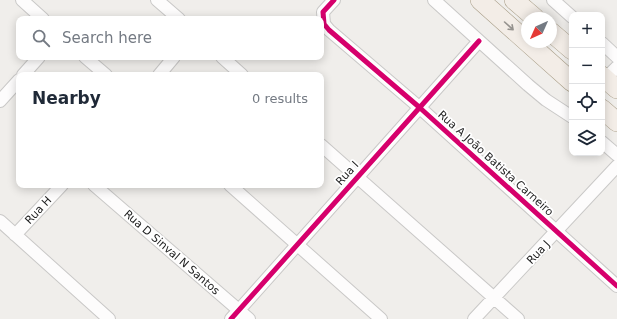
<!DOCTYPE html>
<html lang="en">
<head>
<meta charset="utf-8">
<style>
  :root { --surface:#fff; --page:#f6f6f7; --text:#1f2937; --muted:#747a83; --line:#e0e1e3 }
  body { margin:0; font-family:"DejaVu Sans",sans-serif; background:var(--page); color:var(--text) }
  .controls { position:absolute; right:12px; top:12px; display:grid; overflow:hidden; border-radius:8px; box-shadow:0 2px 10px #0003 }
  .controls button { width:36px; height:36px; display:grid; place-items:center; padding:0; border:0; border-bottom:1px solid var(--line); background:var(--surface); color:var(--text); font:20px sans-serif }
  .compass { position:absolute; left:521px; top:12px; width:36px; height:36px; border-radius:50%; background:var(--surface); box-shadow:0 2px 10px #0003; rotate:225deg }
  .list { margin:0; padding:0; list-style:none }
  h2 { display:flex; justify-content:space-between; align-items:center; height:52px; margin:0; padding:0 16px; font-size:17px }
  h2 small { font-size:13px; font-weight:400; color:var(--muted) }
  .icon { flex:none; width:22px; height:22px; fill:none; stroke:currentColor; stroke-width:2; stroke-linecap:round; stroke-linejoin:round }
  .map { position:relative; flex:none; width:617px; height:319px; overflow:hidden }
  .search { position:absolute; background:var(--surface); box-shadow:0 2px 10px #0003; left:16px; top:16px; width:308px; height:44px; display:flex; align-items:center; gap:10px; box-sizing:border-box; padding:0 14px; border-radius:8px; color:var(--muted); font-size:15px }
  .panel { position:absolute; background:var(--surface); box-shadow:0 2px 10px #0003; left:16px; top:72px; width:308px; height:116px; border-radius:8px }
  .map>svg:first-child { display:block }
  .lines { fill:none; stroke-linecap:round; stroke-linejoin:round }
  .minor-casing { stroke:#c9c8c7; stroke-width:14 }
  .primary-casing { stroke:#a79c86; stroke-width:20 }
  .minor { stroke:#fdfcfc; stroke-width:12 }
  .primary { stroke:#f3ede7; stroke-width:19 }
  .cycleway-casing { stroke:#fff; stroke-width:8 }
  .cycleway { stroke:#d6006c; stroke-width:5 }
  .oneway { stroke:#95928e }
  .labels { text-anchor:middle; stroke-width:3.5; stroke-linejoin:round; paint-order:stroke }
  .street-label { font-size:11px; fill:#222; stroke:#fff }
</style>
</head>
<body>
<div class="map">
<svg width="617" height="319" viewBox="0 0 617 319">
  <rect width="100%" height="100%" fill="#f0eeeb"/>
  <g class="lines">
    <defs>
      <path id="minor" d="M 22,0 L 43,19
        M 157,0 L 179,19
        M 334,0 L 323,12 L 324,24 L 329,30 L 419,107 L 617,286
        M 434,0 L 528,85 L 546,100 L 572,117
        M 553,0 L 572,17
        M 602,43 L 617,57
        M 85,57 L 106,75
        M 222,57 L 242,75
        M 23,75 L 39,57
        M 159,75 L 174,57
        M 605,79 L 617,67
        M 0,101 L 19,80
        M 602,142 L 617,155
        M 321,145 L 518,319
        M 94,185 L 249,319
        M 230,185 L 381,319
        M 0,221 L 109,319
        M 15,235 L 62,185
        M 231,319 L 479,41
        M 474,319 L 617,166"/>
      <path id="primary" d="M 480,0 L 572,82
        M 514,0 L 535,18
        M 551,32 L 572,50
        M 602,76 L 617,89
        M 602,109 L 617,122"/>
    </defs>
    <use href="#minor" class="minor-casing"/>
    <use href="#primary" class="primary-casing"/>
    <use href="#minor" class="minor"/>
    <use href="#primary" class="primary"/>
    <defs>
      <path id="cycleway" d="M 334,0 L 323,12 L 324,24 L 329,30 L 419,107 L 617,286
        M 231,319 L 479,41"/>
    </defs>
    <use href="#cycleway" class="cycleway-casing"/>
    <use href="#cycleway" class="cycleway"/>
  </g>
  <defs><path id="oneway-shaft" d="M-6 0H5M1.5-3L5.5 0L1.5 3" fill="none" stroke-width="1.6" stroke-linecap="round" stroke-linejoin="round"/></defs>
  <use class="oneway" href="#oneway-shaft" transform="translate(509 26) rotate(42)"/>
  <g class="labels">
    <g class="street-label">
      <text transform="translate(496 163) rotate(42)" y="4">Rua A João Batista Carneiro</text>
      <text transform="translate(347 173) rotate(-48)" y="4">Rua I</text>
      <text transform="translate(38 210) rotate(-47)" y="4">Rua H</text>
      <text transform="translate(172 252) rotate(41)" y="4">Rua D Sinval N Santos</text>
      <text transform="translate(538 252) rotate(-47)" y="4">Rua J</text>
    </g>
  </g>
</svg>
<div class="controls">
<button>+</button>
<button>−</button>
<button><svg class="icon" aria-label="locate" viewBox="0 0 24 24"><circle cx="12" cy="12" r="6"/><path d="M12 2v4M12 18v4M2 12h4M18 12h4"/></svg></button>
<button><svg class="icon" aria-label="layers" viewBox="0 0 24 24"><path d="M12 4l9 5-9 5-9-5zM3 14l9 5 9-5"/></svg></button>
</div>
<svg class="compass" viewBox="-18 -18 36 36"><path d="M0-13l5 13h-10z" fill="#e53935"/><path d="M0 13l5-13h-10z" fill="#747a83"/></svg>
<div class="search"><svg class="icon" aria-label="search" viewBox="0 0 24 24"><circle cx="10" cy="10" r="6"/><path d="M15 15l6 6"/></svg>Search here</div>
<section class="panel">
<h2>Nearby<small>0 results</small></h2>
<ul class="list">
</ul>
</section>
</div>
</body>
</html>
